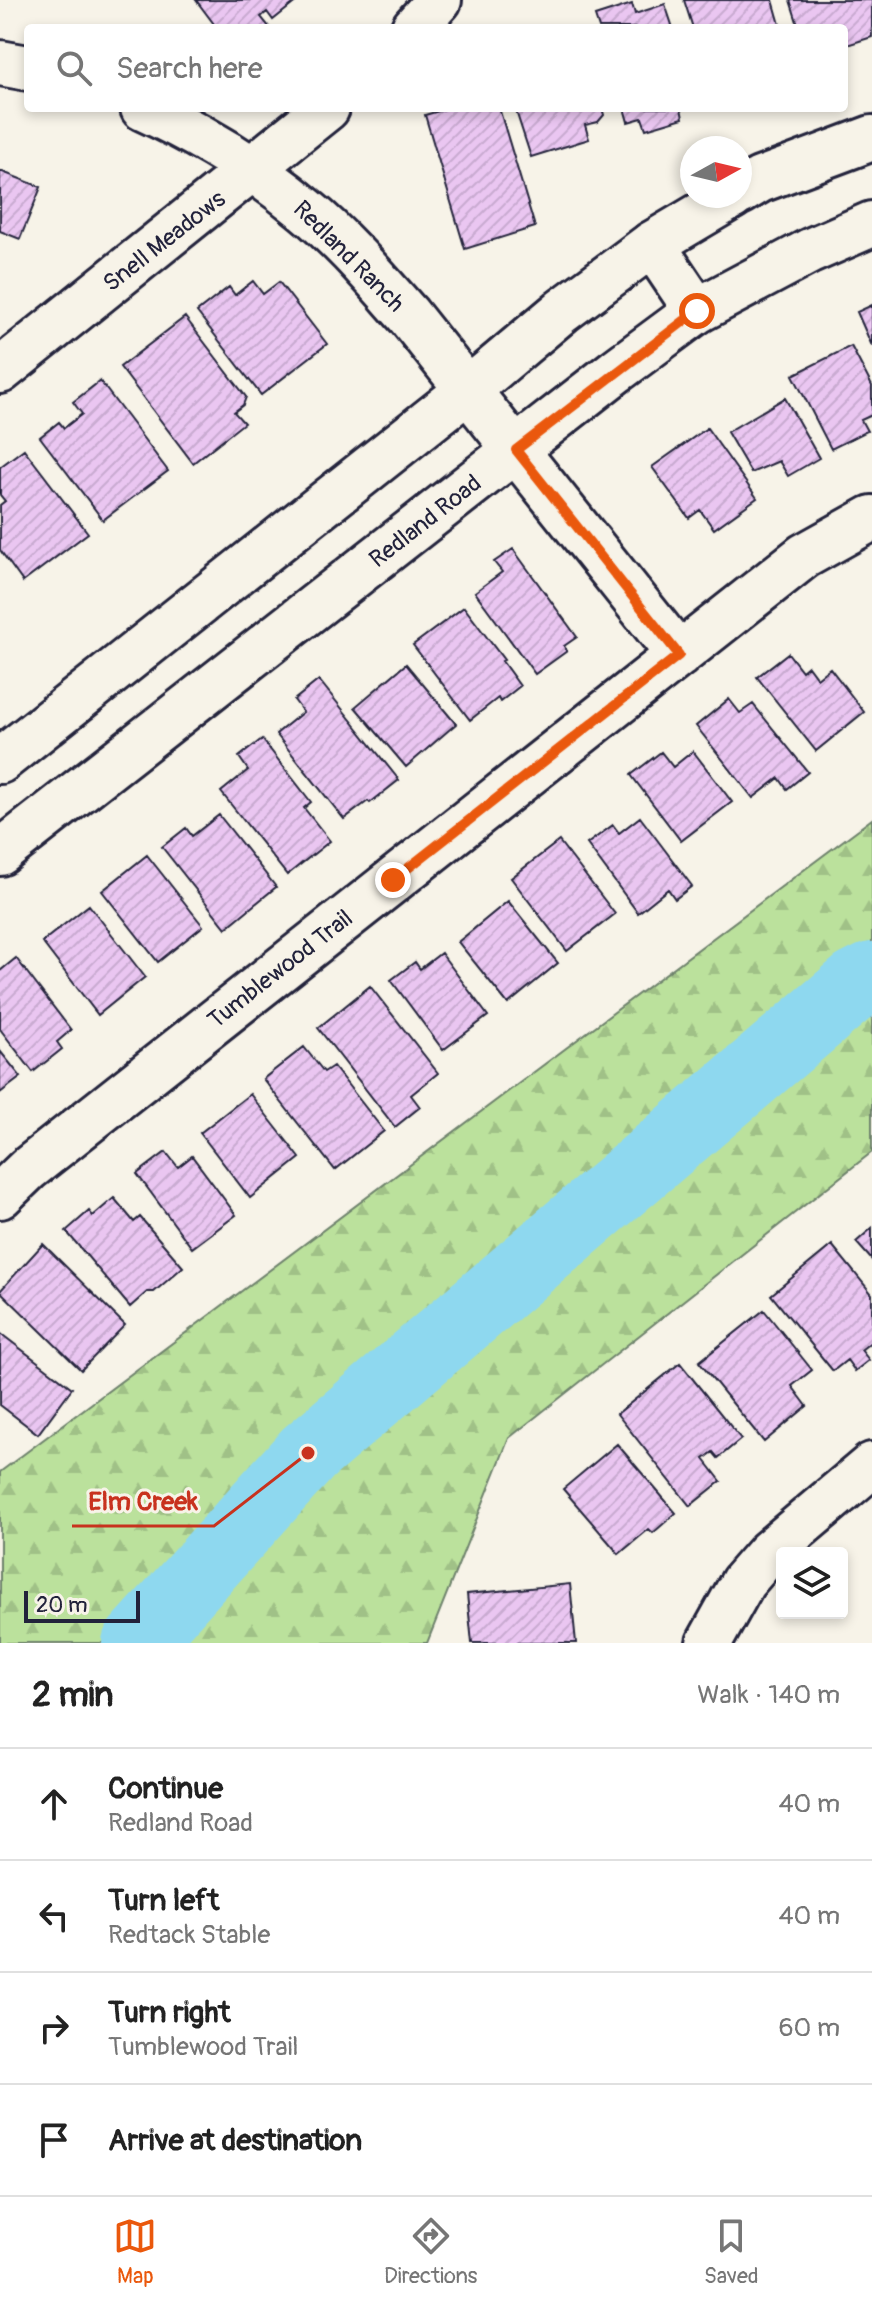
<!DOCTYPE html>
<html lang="en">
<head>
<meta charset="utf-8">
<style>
  :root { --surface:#fff; --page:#f2f2f2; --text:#222; --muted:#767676; --line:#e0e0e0; --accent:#ea580c }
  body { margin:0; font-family:Pangolin,sans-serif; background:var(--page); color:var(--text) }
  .controls { position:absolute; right:24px; bottom:24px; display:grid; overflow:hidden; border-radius:8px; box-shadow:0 4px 12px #0003 }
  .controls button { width:72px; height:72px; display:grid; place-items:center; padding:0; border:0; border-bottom:2px solid var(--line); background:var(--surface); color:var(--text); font:40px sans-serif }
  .compass { position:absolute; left:680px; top:136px; width:72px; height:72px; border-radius:50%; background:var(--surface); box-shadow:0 4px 12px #0003; rotate:82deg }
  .scale { position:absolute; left:24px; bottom:20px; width:116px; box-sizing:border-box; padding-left:8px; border:4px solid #22223b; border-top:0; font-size:22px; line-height:28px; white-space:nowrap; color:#22223b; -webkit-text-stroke:6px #f7f3e8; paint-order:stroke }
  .stop { position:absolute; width:24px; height:24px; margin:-18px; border:6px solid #ea580c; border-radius:50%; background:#fff }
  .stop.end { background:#ea580c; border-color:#fff; box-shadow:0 2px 8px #0008 }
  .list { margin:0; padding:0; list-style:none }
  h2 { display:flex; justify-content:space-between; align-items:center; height:104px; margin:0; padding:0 32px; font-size:34px }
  h2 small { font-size:26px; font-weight:400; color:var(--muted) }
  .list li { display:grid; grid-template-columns:52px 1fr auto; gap:24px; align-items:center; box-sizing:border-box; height:112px; padding:0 32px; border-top:2px solid var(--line) }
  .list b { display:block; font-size:30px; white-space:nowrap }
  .list p { margin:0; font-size:26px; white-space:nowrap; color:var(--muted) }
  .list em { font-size:26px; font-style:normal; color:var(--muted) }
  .icon { flex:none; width:44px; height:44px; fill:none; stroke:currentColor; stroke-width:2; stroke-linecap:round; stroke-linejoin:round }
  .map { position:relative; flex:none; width:872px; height:1643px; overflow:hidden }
  .search { position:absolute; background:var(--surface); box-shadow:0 4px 12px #0003; left:24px; right:24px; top:24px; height:88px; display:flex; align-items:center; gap:20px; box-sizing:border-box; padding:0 28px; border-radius:8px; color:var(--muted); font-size:30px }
  .sheet { height:552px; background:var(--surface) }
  nav { display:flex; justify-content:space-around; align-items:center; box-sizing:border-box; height:112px; border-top:2px solid var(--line); background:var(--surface); font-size:22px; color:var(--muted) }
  nav a { display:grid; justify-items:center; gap:4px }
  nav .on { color:var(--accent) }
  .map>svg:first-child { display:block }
  .forest { fill:url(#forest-firs); stroke:#6e826c; stroke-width:2 }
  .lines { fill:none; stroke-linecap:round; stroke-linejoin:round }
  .river { stroke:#8ed8ef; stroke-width:70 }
  .building { fill:url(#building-hatch); stroke:#22223b; stroke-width:2 }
  .minor-casing { stroke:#22223b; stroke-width:50 }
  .secondary-casing { stroke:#22223b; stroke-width:50 }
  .minor { stroke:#f7f3e8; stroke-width:44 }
  .secondary { stroke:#f7f3e8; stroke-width:44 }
  .route { stroke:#ea580c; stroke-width:10 }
  .labels { text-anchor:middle; stroke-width:6; stroke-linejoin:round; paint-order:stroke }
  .street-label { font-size:24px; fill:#22223b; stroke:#f7f3e8 }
  .leader { fill:none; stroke:#c8321e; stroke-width:3 }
  .callout-dot { fill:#c8321e; stroke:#f7f3e8; stroke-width:3 }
  .callout-label { font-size:26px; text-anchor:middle; font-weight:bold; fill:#c8321e; stroke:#f7f3e8; stroke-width:6; stroke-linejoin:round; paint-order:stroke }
</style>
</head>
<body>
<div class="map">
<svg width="872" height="1643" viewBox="0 0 872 1643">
  <defs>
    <pattern id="forest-firs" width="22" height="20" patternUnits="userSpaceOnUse" patternTransform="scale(2)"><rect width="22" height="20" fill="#bbe19c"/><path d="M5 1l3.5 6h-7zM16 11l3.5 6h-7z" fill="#a0c187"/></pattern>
    <pattern id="building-hatch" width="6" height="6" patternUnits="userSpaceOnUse" patternTransform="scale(2)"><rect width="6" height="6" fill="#eac6f1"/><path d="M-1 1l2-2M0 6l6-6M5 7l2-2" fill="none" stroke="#c8aad0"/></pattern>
  </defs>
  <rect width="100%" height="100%" fill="#f7f3e8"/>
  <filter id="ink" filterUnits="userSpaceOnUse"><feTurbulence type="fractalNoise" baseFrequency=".0125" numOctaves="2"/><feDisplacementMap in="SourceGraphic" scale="16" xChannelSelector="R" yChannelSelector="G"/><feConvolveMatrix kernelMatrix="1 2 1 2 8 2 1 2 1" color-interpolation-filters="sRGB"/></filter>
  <g filter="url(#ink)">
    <path class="forest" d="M 872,819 L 872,1152 L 509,1438 L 427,1643 L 0,1643 L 0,1472 Z"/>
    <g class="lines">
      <path class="river" d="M 137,1643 L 308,1453 L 856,985 L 872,977"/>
    </g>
    <path class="building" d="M 196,0 L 298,0 L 273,20 L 267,12 L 261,17 L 270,28 L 217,28 Z
      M 684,0 L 773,0 L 781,28 L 693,28 Z
      M 790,0 L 872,0 L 872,37 L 844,46 L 844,28 L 799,28 Z
      M 632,4 L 635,14 L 665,4 L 673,28 L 599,28 L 595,16 Z
      M 449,108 L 499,108 L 535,227 L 465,249 L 425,115 Z
      M 515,108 L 602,108 L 604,115 L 598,122 L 585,125 L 589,139 L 531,157 Z
      M 624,108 L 681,108 L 683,118 L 646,129 L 642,118 L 628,122 Z
      M 0,171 L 41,187 L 20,239 L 0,231 Z
      M 253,281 L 263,294 L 279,282 L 327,344 L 261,395 L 197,312 L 229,287 L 235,295 Z
      M 872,305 L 872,346 L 857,312 Z
      M 185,317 L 246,397 L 243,405 L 234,412 L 244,423 L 193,463 L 120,367 Z
      M 851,346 L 872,386 L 872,415 L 861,420 L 867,431 L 831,449 L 793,375 Z
      M 100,381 L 168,471 L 103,520 L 40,437 L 59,422 L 64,428 L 82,414 L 73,402 Z
      M 785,398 L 819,458 L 788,476 L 779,461 L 751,473 L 727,432 Z
      M 707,428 L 757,498 L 714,529 L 700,510 L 689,518 L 652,467 Z
      M 24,449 L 88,533 L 23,582 L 0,550 L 0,505 L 5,501 L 0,495 L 0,467 Z
      M 513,549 L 577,637 L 564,646 L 567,651 L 535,674 L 475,592 L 502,572 L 494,562 Z
      M 464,607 L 504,660 L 502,661 L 520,686 L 500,702 L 498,698 L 470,720 L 413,645 Z
      M 788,653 L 802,671 L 808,666 L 817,678 L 830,668 L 864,712 L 816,751 L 757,677 Z
      M 406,664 L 456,724 L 406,767 L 355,707 Z
      M 319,680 L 399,780 L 370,803 L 368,801 L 344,819 L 276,734 L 303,712 L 294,700 Z
      M 729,699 L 740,713 L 753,704 L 808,772 L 787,789 L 779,778 L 753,798 L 696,726 Z
      M 262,739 L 311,802 L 304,808 L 330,841 L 287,875 L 221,792 L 248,770 L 239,757 Z
      M 693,751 L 732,802 L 681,841 L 631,775 L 661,752 L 673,767 Z
      M 219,815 L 276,887 L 226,928 L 162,847 L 186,828 L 192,836 Z
      M 640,817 L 692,886 L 675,899 L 668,889 L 638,913 L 587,844 L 613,825 L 619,833 Z
      M 559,841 L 615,914 L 567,951 L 511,878 Z
      M 147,855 L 203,926 L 158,962 L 102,891 Z
      M 508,901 L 558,963 L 508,1004 L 458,942 Z
      M 89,905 L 145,977 L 98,1015 L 42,942 Z
      M 441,953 L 488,1016 L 443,1050 L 391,980 L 415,962 L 420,969 Z
      M 16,958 L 71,1030 L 57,1042 L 62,1049 L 33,1072 L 0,1029 L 0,971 Z
      M 370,986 L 438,1073 L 411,1095 L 420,1107 L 395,1127 L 318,1028 Z
      M 304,1047 L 324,1072 L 333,1066 L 384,1131 L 335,1170 L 263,1079 Z
      M 0,1051 L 21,1077 L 0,1093 Z
      M 250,1094 L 300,1158 L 250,1198 L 200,1133 Z
      M 166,1152 L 178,1167 L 192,1156 L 236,1215 L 192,1248 L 137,1174 Z
      M 114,1198 L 134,1222 L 140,1217 L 183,1267 L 154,1292 L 147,1292 L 130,1307 L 66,1231 L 89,1211 L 93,1216 Z
      M 872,1228 L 872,1260 L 856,1242 Z
      M 43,1244 L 125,1325 L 81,1370 L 0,1291 Z
      M 832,1245 L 872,1294 L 872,1341 L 861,1350 L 869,1360 L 855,1371 L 847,1360 L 833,1371 L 771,1295 Z
      M 764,1310 L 812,1370 L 792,1386 L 807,1406 L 764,1442 L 699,1362 Z
      M 0,1333 L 72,1388 L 38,1434 L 0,1405 Z
      M 680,1363 L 741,1439 L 718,1458 L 713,1452 L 704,1459 L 721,1481 L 690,1506 L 617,1414 Z
      M 617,1444 L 676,1513 L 653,1533 L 649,1529 L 619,1554 L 563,1489 Z
      M 570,1584 L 576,1643 L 472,1643 L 467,1594 Z"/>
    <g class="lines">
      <defs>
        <path id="minor" d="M 414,28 L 439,0
          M 0,63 L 28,68
          M 143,108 C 200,134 257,169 305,209 C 343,240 375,278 408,315 L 679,655
          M 652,244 L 697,311
          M 0,371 L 327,108
          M 0,1196 L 28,1169 L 804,556 L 872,518
          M 709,1643 L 743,1582 L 769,1552 L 872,1465"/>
        <path id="secondary" d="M 740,192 L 760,180 L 872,138
          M 0,761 L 468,390 L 562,311 L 652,244 L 733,196
          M 0,853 L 616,371 L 697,311 L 810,251 L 872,224"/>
      </defs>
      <use href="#minor" class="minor-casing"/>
      <use href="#secondary" class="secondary-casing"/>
      <use href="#minor" class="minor"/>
      <use href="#secondary" class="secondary"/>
    </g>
  </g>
  <g class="lines" filter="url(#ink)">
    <path class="route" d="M 393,880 L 679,655 L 516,450 L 697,311"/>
  </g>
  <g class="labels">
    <g class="street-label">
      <text transform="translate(164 241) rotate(-38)" y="8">Snell Meadows</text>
      <text transform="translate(349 256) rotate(45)" y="8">Redland Ranch</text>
      <text transform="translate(425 521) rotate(-38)" y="8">Redland Road</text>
      <text transform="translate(280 969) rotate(-38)" y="8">Tumblewood Trail</text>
    </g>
  </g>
  <path class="leader" d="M308 1453L214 1526H72"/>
  <circle class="callout-dot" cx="308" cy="1453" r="8"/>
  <g class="callout-label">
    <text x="143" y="1510">Elm Creek</text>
  </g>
</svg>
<div class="controls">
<button><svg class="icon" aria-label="layers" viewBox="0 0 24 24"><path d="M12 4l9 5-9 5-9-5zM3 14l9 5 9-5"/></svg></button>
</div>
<svg class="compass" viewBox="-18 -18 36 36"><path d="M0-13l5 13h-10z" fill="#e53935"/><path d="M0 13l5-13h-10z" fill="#767676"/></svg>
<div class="scale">20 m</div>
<div class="stop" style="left:697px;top:311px"></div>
<div class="stop end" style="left:393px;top:880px"></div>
<div class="search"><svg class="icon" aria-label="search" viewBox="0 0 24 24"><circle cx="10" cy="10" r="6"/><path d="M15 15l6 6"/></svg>Search here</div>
</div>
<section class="sheet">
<h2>2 min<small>Walk · 140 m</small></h2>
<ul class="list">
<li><svg class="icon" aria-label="ahead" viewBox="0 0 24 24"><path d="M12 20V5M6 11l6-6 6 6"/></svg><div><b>Continue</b><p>Redland Road</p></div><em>40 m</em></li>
<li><svg class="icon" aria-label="left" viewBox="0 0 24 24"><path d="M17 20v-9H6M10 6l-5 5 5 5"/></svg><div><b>Turn left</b><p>Redtack Stable</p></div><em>40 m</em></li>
<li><svg class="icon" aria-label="right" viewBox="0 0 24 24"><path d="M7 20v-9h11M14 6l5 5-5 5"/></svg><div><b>Turn right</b><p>Tumblewood Trail</p></div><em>60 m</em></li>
<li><svg class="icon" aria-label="arrive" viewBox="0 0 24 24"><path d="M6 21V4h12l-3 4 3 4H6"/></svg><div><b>Arrive at destination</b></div></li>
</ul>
</section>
<nav>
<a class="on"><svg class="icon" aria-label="map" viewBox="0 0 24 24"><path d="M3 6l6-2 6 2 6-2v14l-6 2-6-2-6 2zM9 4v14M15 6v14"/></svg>Map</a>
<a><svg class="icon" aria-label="directions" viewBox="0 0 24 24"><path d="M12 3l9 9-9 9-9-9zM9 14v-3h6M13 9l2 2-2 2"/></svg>Directions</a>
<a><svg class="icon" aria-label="saved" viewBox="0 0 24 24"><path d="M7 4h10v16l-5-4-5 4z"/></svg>Saved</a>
</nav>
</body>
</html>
